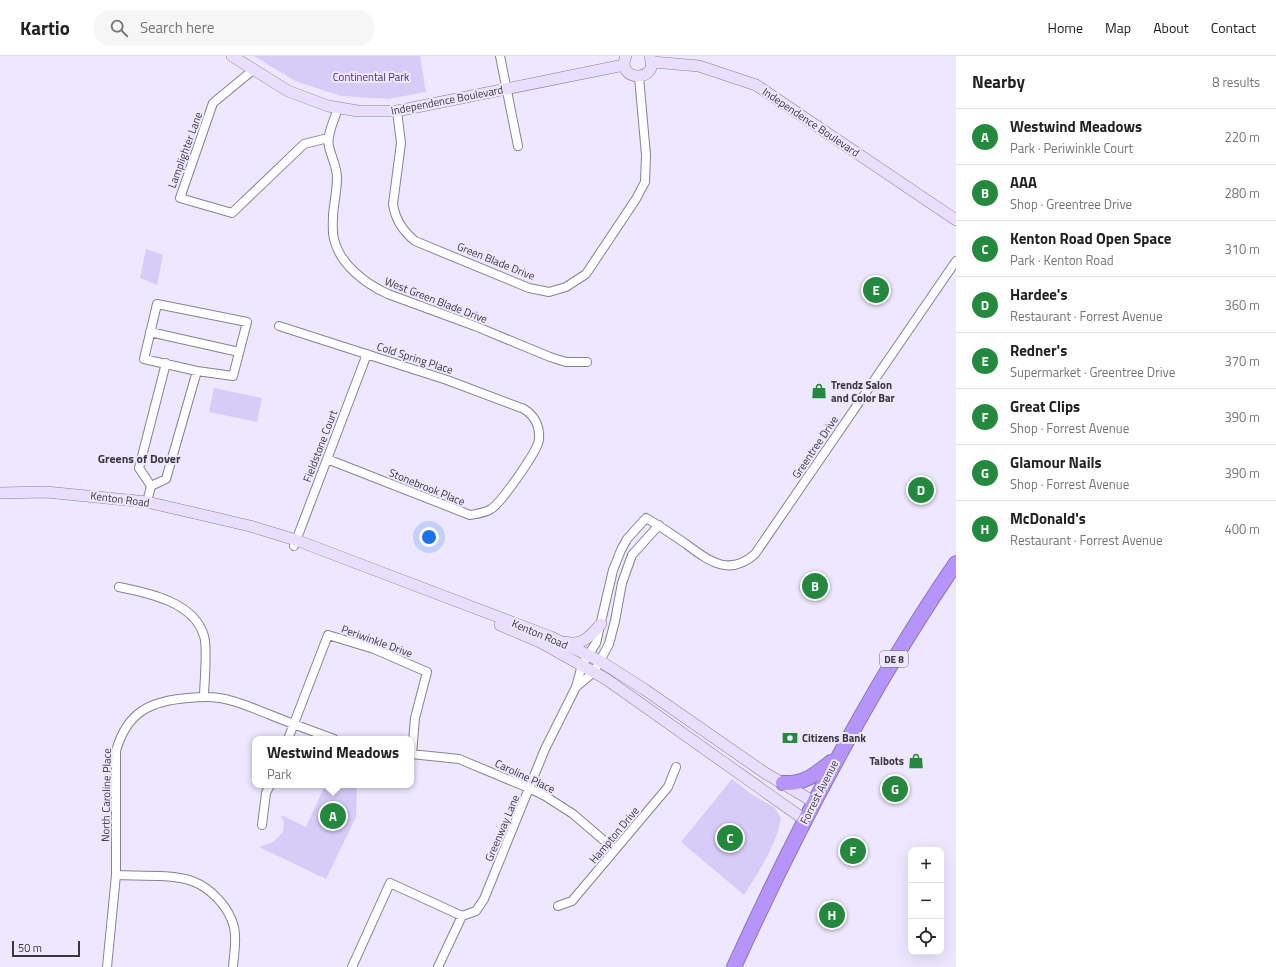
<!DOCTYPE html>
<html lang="en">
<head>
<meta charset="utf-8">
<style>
  :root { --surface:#fff; --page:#f6f6f6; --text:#222; --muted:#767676; --line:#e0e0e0; --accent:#24893e }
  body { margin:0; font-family:"Titillium Web",sans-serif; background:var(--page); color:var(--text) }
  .controls { position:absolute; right:12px; bottom:12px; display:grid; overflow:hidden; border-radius:8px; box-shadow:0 4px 16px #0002 }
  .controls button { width:36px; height:36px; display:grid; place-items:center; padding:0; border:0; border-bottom:1px solid var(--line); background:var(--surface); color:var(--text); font:20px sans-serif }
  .scale { position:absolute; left:12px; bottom:10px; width:68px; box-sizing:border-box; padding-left:4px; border:2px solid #39363f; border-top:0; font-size:11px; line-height:14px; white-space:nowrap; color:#39363f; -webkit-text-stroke:3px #eee8ff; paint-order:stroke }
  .you { position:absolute; left:429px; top:481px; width:14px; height:14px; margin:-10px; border:3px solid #fff; border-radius:50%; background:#1a73e8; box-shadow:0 0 0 6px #1a73e833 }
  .badge { display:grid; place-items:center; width:26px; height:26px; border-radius:50%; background:var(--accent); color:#fff; font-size:13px; font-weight:700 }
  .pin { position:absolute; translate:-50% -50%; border:2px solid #fff; box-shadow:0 1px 4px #0006 }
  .popup { position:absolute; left:252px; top:680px; width:162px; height:52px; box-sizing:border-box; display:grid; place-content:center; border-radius:8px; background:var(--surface); filter:drop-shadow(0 1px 3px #0005); font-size:13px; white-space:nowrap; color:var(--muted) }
  .popup b { font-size:15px; color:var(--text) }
  .popup::after { content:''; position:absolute; left:50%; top:100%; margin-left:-8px; border:8px solid transparent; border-top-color:var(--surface) }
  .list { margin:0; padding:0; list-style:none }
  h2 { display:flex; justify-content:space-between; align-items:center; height:52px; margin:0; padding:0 16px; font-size:17px }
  h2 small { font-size:13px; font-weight:400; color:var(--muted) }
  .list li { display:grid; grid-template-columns:26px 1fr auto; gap:12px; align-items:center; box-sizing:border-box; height:56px; padding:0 16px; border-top:1px solid var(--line) }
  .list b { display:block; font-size:15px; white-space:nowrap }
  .list p { margin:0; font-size:13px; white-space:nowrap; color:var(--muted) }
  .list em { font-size:13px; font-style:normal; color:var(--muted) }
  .icon { flex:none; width:22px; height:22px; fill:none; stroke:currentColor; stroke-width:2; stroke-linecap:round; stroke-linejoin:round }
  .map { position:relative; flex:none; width:956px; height:911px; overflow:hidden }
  header { display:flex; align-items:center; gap:24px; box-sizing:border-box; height:56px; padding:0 20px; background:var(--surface); border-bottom:1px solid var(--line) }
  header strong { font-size:19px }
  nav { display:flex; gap:22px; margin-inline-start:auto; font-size:14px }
  .search { width:280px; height:36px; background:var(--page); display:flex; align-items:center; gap:10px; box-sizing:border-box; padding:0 14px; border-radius:16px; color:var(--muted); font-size:15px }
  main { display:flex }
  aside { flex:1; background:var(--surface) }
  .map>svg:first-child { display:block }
  .green { fill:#d7cbf7 }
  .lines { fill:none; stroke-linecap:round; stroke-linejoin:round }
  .street-casing { stroke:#878195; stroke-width:10 }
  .secondary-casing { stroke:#878195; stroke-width:12 }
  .highway-casing { stroke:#8a74b8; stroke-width:16 }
  .street { stroke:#fff; stroke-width:8 }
  .secondary { stroke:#e9dffd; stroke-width:11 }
  .highway { stroke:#b595f9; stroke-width:14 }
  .labels { text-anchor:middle; stroke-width:4; stroke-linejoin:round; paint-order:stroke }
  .shield { fill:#eee8ff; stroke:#6f6b79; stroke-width:1 }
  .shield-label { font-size:10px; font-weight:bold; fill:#39363f }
  .park-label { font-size:11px; fill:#472d73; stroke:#eee8ff }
  .street-label { font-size:11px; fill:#39363f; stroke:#eee8ff }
  .poi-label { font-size:11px; font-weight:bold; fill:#39363f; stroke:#eee8ff; text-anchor:start }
  .neighbourhood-label { font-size:12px; font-weight:bold; fill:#39363f; stroke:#eee8ff }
</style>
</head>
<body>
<header>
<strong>Kartio</strong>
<div class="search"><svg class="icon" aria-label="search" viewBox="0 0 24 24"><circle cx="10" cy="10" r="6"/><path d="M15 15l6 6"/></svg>Search here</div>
<nav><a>Home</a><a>Map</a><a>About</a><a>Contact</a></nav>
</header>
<main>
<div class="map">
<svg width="956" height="911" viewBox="0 0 956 911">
  <rect width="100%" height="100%" fill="#eee8ff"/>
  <path class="green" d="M 254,0 L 420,0 L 426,36 L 388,43 L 341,40 L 295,25 Z
    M 146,193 L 163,199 L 157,229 L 140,222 Z
    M 214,332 L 262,342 L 257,366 L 209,356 Z
    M 732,723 L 754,740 L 774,751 L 781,762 C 776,790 759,815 744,839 L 681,786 Z
    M 325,729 L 357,729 L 356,761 L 326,823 L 259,791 L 273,786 L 283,776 L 284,766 L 281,759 L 306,771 Z"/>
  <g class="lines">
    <defs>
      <path id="street" d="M 500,0 L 518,90
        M 253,14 L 213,47 L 180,142 L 232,157 L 304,88 L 328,82
        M 338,52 C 335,63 326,79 329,90 C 331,101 337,110 337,122 C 337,134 334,147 333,159 C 333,166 332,176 334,183 C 340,209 366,228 388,238 L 475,270 L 550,301 L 566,306 L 587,306
        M 397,55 L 401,87 L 393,148 C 395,163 404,176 415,185 L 529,232 L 549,236 L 566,231 L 586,218 L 636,143 L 645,126 L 646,99 L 639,21
        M 157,248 L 247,266 L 233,320 L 197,315 L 144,303 Z
        M 279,270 L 447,324 L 524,353 C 535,360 540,371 539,384 C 537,396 501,447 491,453 C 485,457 476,458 470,459 L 327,403
        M 150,276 L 239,296
        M 151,430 L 139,412 L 166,307
        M 151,430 L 166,423 L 197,315
        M 147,446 L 151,430
        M 294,490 L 367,298
        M 119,531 C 149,537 194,546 204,580 C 208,591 204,628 204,641
        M 576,631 L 594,616 L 609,588 L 615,565 L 622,527 L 632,499 L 659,469
        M 288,683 L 328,579 L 374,593 L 427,616 L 415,662 L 412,698
        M 411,698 L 459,703 L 531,733 L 545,740 L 573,758 L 615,794
        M 262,769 L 266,737 L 270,729
        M 116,819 L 116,695 C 127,656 150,645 188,642 C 198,641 209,640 219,642 C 236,644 252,652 268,658 C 290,667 312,675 334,683
        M 558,850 L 572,845 L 668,731 L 676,711
        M 107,911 L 116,819 C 137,820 173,818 192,825 C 211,832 229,851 234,871 C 237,884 234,898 233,911
        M 352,911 L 390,827 L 462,860
        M 438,911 L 462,860 L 476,855 L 484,843 L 545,693 L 576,631 L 582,609 L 596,587 L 613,514 L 621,494 L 627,483 L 646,462 C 660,470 673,479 686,488 C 709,505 729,521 755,498 L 956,205"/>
      <path id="secondary" d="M 232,0 L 288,35 L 328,50 L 358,55 L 397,55 L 624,9
        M 626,0 C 615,26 660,27 650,1
        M 652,6 L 699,10 L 756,29 L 956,164
        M 0,437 L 46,436 L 147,446 L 250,470 L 296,484 L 551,581 L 600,605 L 644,633 L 765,717 L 814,746
        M 500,569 L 540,586 L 606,623 L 805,764
        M 566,586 C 582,591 591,579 601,568"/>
      <path id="highway" d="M 783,727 C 804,728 815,719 831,706
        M 734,911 C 798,771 869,634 956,507"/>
    </defs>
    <use href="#street" class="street-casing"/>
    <use href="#secondary" class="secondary-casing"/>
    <use href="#highway" class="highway-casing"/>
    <use href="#street" class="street"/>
    <use href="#secondary" class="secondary"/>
    <use href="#highway" class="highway"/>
  </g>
  <defs>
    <symbol id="shop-bare" viewBox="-9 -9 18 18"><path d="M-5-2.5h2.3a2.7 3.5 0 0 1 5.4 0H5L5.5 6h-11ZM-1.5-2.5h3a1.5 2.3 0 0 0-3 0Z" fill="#24893e" stroke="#eee8ff" stroke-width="2.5" paint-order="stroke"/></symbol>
    <symbol id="bank-bare" viewBox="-9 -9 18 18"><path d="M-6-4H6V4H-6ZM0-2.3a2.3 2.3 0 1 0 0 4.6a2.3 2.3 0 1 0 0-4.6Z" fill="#24893e" stroke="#eee8ff" stroke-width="2.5" paint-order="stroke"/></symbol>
  </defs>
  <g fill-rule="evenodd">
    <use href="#shop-bare" x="808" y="324" width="22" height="22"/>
    <use href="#bank-bare" x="779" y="671" width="22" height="22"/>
    <use href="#shop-bare" x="905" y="694" width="22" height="22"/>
  </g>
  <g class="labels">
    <rect class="shield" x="880" y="595" width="28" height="16" rx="3"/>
    <g class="shield-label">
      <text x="894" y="607">DE 8</text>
    </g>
    <g class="park-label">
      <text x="371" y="25">Continental Park</text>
    </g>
    <g class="street-label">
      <text transform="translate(447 44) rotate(-11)" y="4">Independence Boulevard</text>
      <text transform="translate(811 66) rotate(34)" y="4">Independence Boulevard</text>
      <text transform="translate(185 94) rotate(-70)" y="4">Lamplighter Lane</text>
      <text transform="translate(496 205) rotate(22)" y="4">Green Blade Drive</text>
      <text transform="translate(436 244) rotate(21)" y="4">West Green Blade Drive</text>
      <text transform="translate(415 302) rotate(18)" y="4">Cold Spring Place</text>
      <text transform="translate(320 390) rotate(-69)" y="4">Fieldstone Court</text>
      <text transform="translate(815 391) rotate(-56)" y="4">Greentree Drive</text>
      <text transform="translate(427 431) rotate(22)" y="4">Stonebrook Place</text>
      <text transform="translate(120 443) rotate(7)" y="4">Kenton Road</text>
      <text transform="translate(540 578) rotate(23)" y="4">Kenton Road</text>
      <text transform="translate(377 585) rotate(20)" y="4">Periwinkle Drive</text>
      <text transform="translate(525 720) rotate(25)" y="4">Caroline Place</text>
      <text transform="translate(819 736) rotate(-63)" y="4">Forrest Avenue</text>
      <text transform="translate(106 739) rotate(-89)" y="4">North Caroline Place</text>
      <text transform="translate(502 772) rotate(-67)" y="4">Greenway Lane</text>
      <text transform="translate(614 779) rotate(-50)" y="4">Hampton Drive</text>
    </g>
    <g class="poi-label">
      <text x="831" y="333">Trendz Salon<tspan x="831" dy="13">and Color Bar</tspan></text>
      <text x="802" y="686">Citizens Bank</text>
      <text x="904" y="709" text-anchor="end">Talbots</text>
    </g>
    <g class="neighbourhood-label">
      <text x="139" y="407">Greens of Dover</text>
    </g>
  </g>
</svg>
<div class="controls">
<button>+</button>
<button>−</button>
<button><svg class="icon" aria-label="locate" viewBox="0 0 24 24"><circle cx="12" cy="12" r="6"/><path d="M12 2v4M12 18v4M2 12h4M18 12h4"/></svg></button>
</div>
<div class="scale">50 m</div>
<div class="you"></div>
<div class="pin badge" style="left:333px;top:760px">A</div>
<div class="popup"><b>Westwind Meadows</b>Park</div>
<div class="pin badge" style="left:815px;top:530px">B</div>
<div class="pin badge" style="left:730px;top:782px">C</div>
<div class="pin badge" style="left:921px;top:434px">D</div>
<div class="pin badge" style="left:876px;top:234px">E</div>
<div class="pin badge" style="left:853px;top:795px">F</div>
<div class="pin badge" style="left:895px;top:733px">G</div>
<div class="pin badge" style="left:832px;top:859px">H</div>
</div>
<aside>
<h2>Nearby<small>8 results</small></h2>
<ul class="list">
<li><span class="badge">A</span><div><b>Westwind Meadows</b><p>Park · Periwinkle Court</p></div><em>220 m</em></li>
<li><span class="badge">B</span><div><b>AAA</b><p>Shop · Greentree Drive</p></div><em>280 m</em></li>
<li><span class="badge">C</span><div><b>Kenton Road Open Space</b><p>Park · Kenton Road</p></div><em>310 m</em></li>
<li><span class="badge">D</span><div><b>Hardee's</b><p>Restaurant · Forrest Avenue</p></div><em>360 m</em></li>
<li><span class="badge">E</span><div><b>Redner's</b><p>Supermarket · Greentree Drive</p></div><em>370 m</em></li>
<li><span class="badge">F</span><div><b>Great Clips</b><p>Shop · Forrest Avenue</p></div><em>390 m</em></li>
<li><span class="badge">G</span><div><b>Glamour Nails</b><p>Shop · Forrest Avenue</p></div><em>390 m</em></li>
<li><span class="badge">H</span><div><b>McDonald's</b><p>Restaurant · Forrest Avenue</p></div><em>400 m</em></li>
</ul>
</aside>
</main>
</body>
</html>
